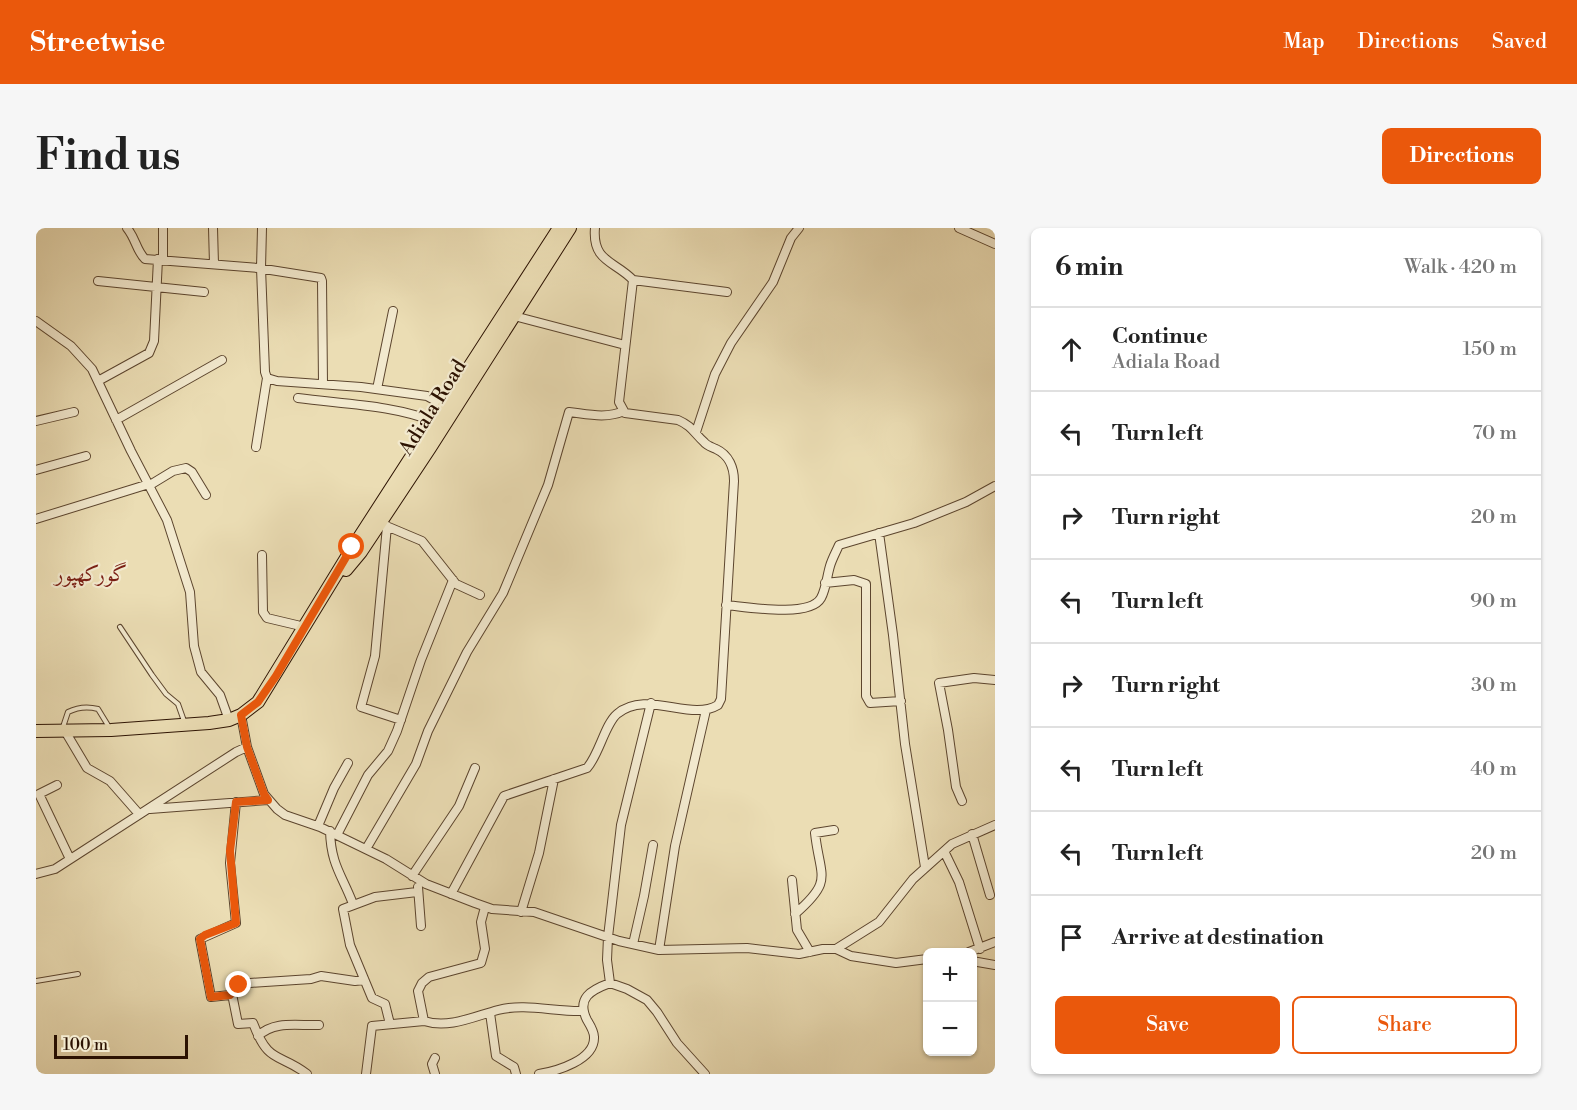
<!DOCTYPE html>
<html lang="en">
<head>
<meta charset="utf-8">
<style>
  :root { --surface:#fff; --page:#f6f6f6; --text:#222; --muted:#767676; --line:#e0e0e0; --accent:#ea580c }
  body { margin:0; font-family:"Libre Bodoni",Amiri,serif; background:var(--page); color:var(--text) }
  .controls { position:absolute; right:18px; bottom:18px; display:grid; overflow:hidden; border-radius:9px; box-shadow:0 2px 4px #0004 }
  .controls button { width:54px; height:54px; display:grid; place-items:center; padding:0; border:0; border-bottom:2px solid var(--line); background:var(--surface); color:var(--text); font:30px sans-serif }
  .scale { position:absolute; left:18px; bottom:15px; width:134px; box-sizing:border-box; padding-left:6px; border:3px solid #2c1202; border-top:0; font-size:16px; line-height:21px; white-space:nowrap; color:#2c1202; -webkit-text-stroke:4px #f2e9ce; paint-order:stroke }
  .stop { position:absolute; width:18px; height:18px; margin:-14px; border:4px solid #ea580c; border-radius:50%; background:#fff }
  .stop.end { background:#ea580c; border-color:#fff; box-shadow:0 2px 6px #0008 }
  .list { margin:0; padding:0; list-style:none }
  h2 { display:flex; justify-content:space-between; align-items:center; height:78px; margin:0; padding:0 24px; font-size:26px }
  h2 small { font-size:20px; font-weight:400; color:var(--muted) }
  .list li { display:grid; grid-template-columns:39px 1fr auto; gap:18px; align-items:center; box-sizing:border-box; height:84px; padding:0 24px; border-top:2px solid var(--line) }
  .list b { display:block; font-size:22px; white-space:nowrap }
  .list p { margin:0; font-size:20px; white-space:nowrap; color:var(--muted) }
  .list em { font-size:20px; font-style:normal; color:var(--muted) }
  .actions { display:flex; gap:12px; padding:18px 24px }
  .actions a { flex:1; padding:14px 0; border:2px solid var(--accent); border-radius:9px; text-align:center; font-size:21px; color:var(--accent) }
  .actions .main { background:var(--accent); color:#fff }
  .icon { flex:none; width:33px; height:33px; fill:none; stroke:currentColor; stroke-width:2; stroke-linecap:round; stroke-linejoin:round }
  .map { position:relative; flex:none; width:959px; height:846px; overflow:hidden; border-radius:9px }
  header { display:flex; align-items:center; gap:36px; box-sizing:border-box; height:84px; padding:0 30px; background:var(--accent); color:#fff }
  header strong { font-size:28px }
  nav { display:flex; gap:33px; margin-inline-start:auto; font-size:21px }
  .intro { display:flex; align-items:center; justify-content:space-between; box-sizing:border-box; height:144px; padding:0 36px }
  h1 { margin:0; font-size:42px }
  .button { padding:15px 27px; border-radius:9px; background:var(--accent); color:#fff; font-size:21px; font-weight:700 }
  main { display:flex; gap:36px; padding:0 36px }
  aside { flex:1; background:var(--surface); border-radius:9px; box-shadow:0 2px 4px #0004 }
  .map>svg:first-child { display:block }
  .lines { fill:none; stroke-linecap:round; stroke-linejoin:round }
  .service-casing { stroke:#5c452e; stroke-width:6 }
  .minor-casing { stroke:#5c452e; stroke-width:10 }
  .primary-casing { stroke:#2c1202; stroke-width:14 }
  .service { stroke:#f2e9ce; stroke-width:4 }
  .minor { stroke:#f2e9ce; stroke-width:8 }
  .primary { stroke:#ebddb4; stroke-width:12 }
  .route { stroke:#ea580c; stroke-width:8 }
  .labels { text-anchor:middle; stroke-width:4.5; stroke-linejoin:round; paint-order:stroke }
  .street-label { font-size:20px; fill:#2c1202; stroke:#f2e9ce }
  .quarter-label { font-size:22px; fill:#7a1f14; stroke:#f2e9ce }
</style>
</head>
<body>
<header>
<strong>Streetwise</strong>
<nav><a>Map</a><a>Directions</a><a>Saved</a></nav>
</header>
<div class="intro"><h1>Find us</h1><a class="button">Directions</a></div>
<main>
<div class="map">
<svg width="959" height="846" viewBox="0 0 959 846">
  <rect width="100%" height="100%" fill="#ebddb4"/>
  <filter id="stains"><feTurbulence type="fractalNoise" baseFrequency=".00333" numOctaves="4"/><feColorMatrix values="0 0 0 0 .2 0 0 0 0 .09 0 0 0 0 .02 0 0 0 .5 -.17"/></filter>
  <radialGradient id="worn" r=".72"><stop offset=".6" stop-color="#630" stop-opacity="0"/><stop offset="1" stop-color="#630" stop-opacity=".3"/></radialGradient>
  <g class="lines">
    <defs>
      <path id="service" d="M 84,399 L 116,447 L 130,466 L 142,476 L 148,493
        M 27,499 L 32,484 C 42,479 51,478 62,481 L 73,499
        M 0,753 L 42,746"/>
      <path id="minor" d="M 91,0 C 100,11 100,22 109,31 L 222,40 L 285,50 L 286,53 L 287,156
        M 177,0 L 178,36
        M 226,0 L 225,40 L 229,144 L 231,150 L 241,153 L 325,159 L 391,168 L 411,179
        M 923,0 L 959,16
        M 127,32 L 127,0
        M 597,52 L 691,64
        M 62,53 L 168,64
        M 478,88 L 589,117
        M 0,93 L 35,118 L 56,141 L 95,223 L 131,292 L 154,364 L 158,418 L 165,444 L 184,467 L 193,492
        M 62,153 L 113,125 L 118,113 L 122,31
        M 341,161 L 357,83
        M 262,170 C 306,176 359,177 399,194
        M 80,192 L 186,132
        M 0,193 L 38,184
        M 660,204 L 679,146 L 695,115 L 737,54 L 755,10 L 763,0
        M 220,219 L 231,150
        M 0,242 L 50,228
        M 114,257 L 137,243 L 150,240 L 156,244 L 170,267
        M 0,291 L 113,256
        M 348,297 L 386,313 L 420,356 L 444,367
        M 351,298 L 339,428 L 325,479 L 365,492
        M 843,305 L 857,407 L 869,516 L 889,639
        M 226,327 L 227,384 L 231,390 L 269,399
        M 789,355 L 818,352 L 830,356 L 830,468 L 834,475 L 865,473
        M 690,377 C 711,379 774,390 785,370 C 790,361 791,348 794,338 C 796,331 800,324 803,317 L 878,295 L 930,274 L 959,258
        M 205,487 L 211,519 L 228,566 L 241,581 L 249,587 L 284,599 L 350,631 L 390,656 L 439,675 L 456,681 L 498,684 L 583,713 L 623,722 L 711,720 L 763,726 L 787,721 L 800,721 L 843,694 L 877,651 L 916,616 L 959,597
        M 29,503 L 51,540 L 74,553 L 103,586
        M 21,557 L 3,566 L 34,631
        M 926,573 L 920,559 L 912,502 L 903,455 L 938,450 L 959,452
        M 200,574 L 194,635 L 200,695 L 164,711 L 175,769 L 194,767 L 203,757 L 214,755 L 275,751 L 285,748 L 319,753 L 328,752
        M 114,581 L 232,572
        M 282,598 L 298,560 L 312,535
        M 294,603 C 295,637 306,647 317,676
        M 936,606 L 954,667
        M 301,607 L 332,547 L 352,523 L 361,503 L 385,432 L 417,352
        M 330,621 L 380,536 L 392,503 L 431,424 L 467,365 L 512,257 L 533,184 C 551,186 570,191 588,183
        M 908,623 L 923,654 L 944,721
        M 0,646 L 19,641 L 200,524 L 211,519
        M 376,648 L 423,578 L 439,540
        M 756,652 L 761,702 L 774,724
        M 382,659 L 385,698
        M 415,666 L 468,568 L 551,540 C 563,527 569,496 581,486 C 611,461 654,494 682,477 L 685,471 L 698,253 C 698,240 693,227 680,221 C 676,219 671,218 668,214 C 658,205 656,198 642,192 L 589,185 L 583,174 L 597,52 C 579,33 556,34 559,0
        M 485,684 L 503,625 L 518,551
        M 759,686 C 798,652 784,650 779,605 L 798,602
        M 597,716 L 608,668 L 617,617
        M 800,721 L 815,728 L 860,735 L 891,731
        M 623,722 L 639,618 L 670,482
        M 933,724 L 959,714
        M 936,733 L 959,737
        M 574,755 L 591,761 L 611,772 L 621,784 L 641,815 L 669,846
        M 196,766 L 202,796 L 217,795 C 233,837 242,824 271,846
        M 454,785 L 460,828 L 478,839 L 480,846
        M 388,793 L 382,763 L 386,755 L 393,749 L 445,735 L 449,721 L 445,694 L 449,679
        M 354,796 L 349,776 L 336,770 L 314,717 L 307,681 L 339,669 L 381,664
        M 222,808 C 239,792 262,798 283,797
        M 399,830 L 396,836 L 399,846
        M 330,846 L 336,798 L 388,793 C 413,801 439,788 462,782 C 488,775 520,784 547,783
        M 503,846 C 521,843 559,832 558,809 C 558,803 554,797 551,792 C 540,770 555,762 574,755 L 571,732 L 572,709 L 585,597 L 615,475"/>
      <path id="primary" d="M 310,342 L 325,324 L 394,220 L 534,0
        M 0,503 L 75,502 L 173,495 L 193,492 L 205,487 L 222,474 L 317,319 L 523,0"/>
    </defs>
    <use href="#service" class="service-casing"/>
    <use href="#minor" class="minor-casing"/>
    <use href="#primary" class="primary-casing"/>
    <use href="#service" class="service"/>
    <use href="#minor" class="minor"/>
    <use href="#primary" class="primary"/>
  </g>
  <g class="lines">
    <path class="route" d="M 203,757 L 194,767 L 175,769 L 164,711 L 169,707 L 200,695 L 194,623 L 200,574 L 232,572 L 228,566 L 211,519 L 205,487 L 222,474 L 240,448 L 316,319"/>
  </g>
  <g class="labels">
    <g class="street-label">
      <text transform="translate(396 179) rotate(-58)" y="7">Adiala Road</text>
    </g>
    <g class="quarter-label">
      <text x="55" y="353">گورکھپور</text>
    </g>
  </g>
  <rect width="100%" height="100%" filter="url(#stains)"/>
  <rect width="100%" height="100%" fill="url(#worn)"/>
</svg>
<div class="controls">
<button>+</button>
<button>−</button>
</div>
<div class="scale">100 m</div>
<div class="stop" style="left:316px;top:319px"></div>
<div class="stop end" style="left:203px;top:757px"></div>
</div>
<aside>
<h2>6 min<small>Walk · 420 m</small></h2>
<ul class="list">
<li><svg class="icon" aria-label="ahead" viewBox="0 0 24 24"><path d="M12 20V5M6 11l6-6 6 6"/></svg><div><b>Continue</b><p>Adiala Road</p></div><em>150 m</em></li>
<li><svg class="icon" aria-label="left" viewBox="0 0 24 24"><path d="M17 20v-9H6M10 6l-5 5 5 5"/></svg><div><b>Turn left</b></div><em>70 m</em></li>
<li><svg class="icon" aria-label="right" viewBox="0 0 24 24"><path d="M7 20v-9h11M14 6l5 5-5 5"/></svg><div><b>Turn right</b></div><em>20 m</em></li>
<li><svg class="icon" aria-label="left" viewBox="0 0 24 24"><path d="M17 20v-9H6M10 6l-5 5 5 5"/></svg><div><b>Turn left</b></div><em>90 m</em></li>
<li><svg class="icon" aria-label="right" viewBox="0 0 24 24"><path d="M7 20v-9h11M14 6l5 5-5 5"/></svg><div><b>Turn right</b></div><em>30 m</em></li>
<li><svg class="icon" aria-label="left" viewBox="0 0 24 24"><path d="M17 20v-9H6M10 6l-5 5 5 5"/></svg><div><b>Turn left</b></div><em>40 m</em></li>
<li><svg class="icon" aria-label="left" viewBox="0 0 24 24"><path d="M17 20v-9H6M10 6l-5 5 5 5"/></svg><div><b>Turn left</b></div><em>20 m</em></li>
<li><svg class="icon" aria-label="arrive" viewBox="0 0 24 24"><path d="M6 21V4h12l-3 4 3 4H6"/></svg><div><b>Arrive at destination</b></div></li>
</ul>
<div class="actions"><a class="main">Save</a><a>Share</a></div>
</aside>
</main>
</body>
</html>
